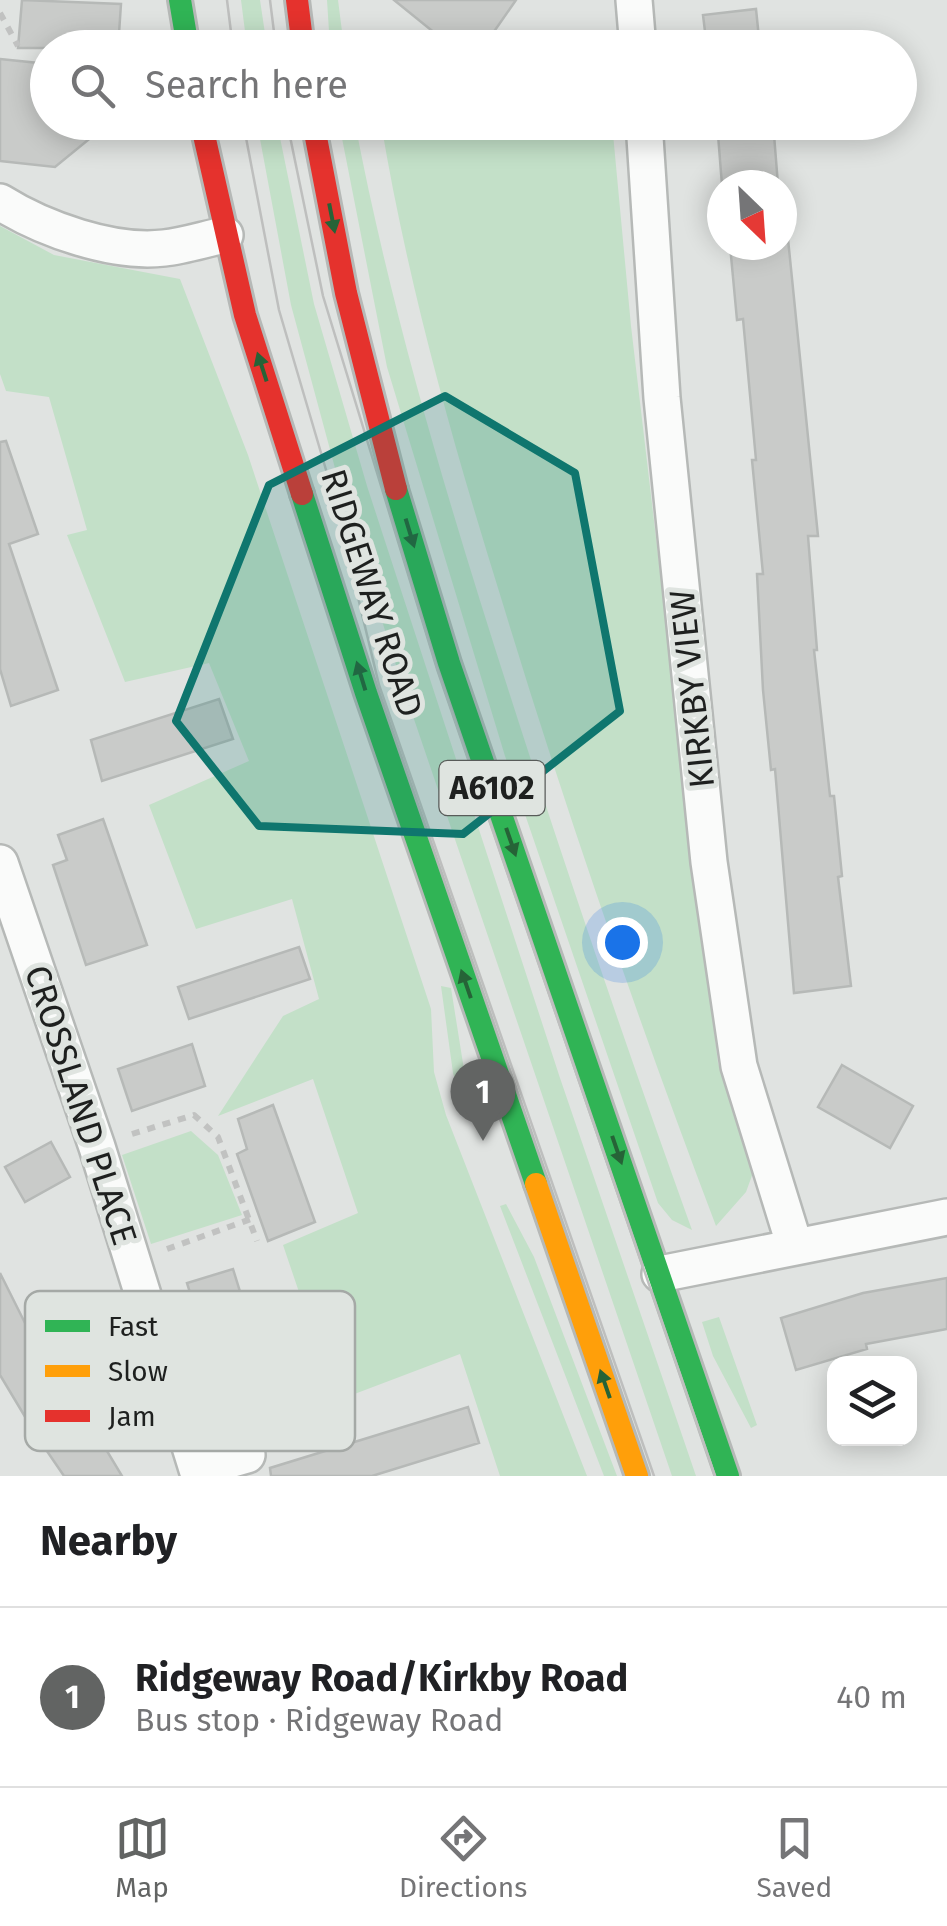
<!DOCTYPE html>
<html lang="en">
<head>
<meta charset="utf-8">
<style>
  :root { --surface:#fff; --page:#f6f6f6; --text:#202124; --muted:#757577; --line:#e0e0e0; --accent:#626463 }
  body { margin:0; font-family:"Fira Sans",sans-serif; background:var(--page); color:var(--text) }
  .controls { position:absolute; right:30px; bottom:30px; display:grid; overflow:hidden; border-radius:20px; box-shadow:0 5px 25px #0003 }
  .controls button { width:90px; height:90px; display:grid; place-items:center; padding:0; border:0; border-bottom:2px solid var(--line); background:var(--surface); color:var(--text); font:50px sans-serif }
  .compass { position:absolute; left:707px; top:170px; width:90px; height:90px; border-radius:50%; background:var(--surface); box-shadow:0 5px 25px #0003; rotate:155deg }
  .you { position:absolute; left:622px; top:942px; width:35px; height:35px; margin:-25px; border:8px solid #fff; border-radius:50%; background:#1a73e8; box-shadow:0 0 0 15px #1a73e833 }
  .badge { display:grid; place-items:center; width:65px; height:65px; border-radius:50%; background:var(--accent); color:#fff; font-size:32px; font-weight:700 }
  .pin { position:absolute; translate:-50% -82px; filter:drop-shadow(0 2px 5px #0008) }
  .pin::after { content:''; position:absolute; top:52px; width:35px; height:30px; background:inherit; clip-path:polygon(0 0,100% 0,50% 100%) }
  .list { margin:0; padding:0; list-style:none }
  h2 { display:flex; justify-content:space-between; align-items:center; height:130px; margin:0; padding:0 40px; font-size:42px }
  h2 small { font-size:32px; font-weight:400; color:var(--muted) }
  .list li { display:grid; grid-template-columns:65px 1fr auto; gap:30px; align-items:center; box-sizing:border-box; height:180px; padding:0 40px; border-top:2px solid var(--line) }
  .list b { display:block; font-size:38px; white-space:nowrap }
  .list p { margin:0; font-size:32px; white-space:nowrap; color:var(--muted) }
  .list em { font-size:32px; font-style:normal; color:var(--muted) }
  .icon { flex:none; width:55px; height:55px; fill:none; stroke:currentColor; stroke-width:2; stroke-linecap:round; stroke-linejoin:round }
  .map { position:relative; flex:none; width:947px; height:1476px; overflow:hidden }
  .search { position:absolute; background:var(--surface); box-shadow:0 5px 25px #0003; left:30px; right:30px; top:30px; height:110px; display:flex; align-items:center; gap:25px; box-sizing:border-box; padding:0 35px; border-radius:55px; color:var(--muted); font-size:38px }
  .sheet { height:310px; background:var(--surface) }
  nav { display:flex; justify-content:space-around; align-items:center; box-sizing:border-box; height:140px; border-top:2px solid var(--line); background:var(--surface); font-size:28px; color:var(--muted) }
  nav a { display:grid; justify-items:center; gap:5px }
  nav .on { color:var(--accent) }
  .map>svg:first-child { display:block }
  .green { fill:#c3e0c8 }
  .building { fill:#c9cbc9; stroke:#b6b9b7; stroke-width:2.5 }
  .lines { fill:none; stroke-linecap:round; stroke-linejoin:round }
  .street-casing { stroke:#b6b9b7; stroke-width:40 }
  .fast-casing { stroke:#b6b9b7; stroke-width:28 }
  .slow-casing { stroke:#b6b9b7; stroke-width:28 }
  .jam-casing { stroke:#b6b9b7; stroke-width:28 }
  .path { stroke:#c1c2c1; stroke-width:6; stroke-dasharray:8 8; stroke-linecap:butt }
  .street { stroke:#fafbfa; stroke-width:35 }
  .fast { stroke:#30b455; stroke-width:22 }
  .slow { stroke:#ff9f0a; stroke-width:22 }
  .jam { stroke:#e5322d; stroke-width:22 }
  .tram { stroke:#bebfbe; stroke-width:2.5 }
  .oneway { fill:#266337 }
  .marked { fill:#0f766e; fill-opacity:0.2; stroke:#0f766e; stroke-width:8; stroke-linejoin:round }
  .labels { text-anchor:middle; stroke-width:10; stroke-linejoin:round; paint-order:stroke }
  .shield { fill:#dfe4e0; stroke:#585b59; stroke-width:2.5 }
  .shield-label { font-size:32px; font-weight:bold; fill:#1e201f }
  .street-label { font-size:35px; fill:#1e201f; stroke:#dfe4e0 }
  .key { fill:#dfe4e0; stroke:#a5a9a6; stroke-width:2.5 }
  .key-label { font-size:28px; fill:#1e201f }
</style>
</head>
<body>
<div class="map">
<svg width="947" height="1476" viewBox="0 0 947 1476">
  <rect width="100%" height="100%" fill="#e0e3e1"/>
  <path class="green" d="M 241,0 L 260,0 L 267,47 L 247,47 Z
    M 327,0 L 338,0 L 344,47 L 330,47 Z
    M 257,123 L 277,123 L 314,304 L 367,486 L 560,1078 L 696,1476 L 672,1476 L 401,681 L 342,494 L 291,305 Z
    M 339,123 L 355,123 C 392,316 449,505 509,692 C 567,873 628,1052 692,1230 L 672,1220 L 658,1203 L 505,756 L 387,367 Z
    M 381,123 L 612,123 L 631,326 L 718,1063 L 754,1170 L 746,1192 L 716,1226 C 638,1020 566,812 502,601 C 453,444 408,285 381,123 Z
    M 0,226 L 54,255 L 180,279 L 248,455 L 431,1009 L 434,1072 L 446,1115 L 587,1476 L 500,1476 L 460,1354 L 336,1401 L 283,1245 L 358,1213 L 313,1079 L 218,1116 L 283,1016 L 319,999 L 292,899 L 196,929 L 149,805 L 249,761 L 209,663 L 125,682 L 67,535 L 87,530 L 49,397 L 6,391 L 0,374 Z
    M 441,986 L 451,988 L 469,1101 L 462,1101 L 453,1073 Z
    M 191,1131 L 218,1155 L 242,1215 L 151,1244 L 122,1155 Z
    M 506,1204 L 534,1257 L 617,1476 L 604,1476 L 500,1206 Z
    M 719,1317 L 757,1425 L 751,1428 L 713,1356 L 702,1322 Z"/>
  <path class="building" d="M 22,0 L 121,4 L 118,48 L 18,48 Z
    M 394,0 L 516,0 L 493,33 L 436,34 Z
    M 756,9 L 760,48 L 707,48 L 703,15 Z
    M 0,59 L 48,64 L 48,122 L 110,122 L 55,167 L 0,161 Z
    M 717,122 L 773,122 L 778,185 L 722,185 Z
    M 782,223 L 783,230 L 787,229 L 818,536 L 808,536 L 817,650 L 814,650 L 830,796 L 834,796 L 842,876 L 838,877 L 851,986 L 794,993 L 775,769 L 771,770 L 763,690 L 757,574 L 763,574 L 752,460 L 756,460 L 743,319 L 737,320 L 730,245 L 782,245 Z
    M 6,441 L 38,534 L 9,544 L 58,690 L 11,706 L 0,669 L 0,442 Z
    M 219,699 L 233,739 L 102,781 L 91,740 Z
    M 103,819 L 147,945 L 86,965 L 53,865 L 67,860 L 58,835 Z
    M 299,947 L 310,979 L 189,1019 L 178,987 Z
    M 192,1044 L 205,1086 L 132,1111 L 118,1069 Z
    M 842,1065 L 913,1106 L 890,1148 L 818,1107 Z
    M 273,1105 L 315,1222 L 268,1241 L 237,1154 L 247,1149 L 238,1119 Z
    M 51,1142 L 70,1177 L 25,1202 L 5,1167 Z
    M 233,1269 L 269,1385 L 223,1398 L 187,1283 Z
    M 0,1273 L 46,1365 L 53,1361 L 122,1476 L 64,1476 L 36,1435 L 0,1375 Z
    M 947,1278 L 947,1329 L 866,1344 L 867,1349 L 796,1370 L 781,1318 L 863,1293 Z
    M 468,1407 L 479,1443 L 372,1476 L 271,1476 L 270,1468 Z"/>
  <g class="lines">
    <defs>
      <path id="street" d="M 634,0 L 638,48
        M 644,122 L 662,398 L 709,862 L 739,1066 L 795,1247
        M 0,202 C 43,229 113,254 164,248 C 184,246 205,239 225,235
        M 0,863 L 97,1147 L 197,1469 L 247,1455
        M 660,1274 L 947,1217"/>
      <path id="fast" d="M 180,0 L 188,48
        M 396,489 L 449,663 L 728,1476
        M 302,494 L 366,693 L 536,1184"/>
      <path id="slow" d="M 536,1184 L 637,1476"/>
      <path id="jam" d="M 297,0 L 303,48
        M 201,122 L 245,315 L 302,494
        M 313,122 L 346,293 L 396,489"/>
    </defs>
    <use href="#street" class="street-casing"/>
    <use href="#fast" class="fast-casing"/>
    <use href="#slow" class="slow-casing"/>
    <use href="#jam" class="jam-casing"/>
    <path class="path" d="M 0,13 L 18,46
      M 132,1134 L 194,1115 L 218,1137 L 257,1241
      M 167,1249 L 251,1219"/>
    <use href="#street" class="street"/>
    <use href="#fast" class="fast"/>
    <use href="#slow" class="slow"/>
    <use href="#jam" class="jam"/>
    <path class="tram" d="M 227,0 L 233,48
      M 270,0 L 276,48
      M 243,122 L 279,310 L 334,497 L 379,685 L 654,1476
      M 287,122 L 323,296 L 437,669 L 715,1476"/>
  </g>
  <defs><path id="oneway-solid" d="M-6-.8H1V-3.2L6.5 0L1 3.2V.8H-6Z" transform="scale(2.5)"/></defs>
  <g class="oneway">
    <use href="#oneway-solid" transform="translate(332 218) rotate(79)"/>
    <use href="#oneway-solid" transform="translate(262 367) rotate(-108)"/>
    <use href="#oneway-solid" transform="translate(410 533) rotate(73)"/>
    <use href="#oneway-solid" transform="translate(361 676) rotate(-107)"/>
    <use href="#oneway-solid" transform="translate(511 842) rotate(71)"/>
    <use href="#oneway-solid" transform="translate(466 984) rotate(-109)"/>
    <use href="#oneway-solid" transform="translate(617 1150) rotate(71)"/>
    <use href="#oneway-solid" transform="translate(605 1384) rotate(-109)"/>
  </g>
  <path class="marked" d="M 445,396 L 575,473 L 620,711 L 463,834 L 259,826 L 176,721 L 269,485 Z"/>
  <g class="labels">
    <rect class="shield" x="439.5" y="761" width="105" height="54" rx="8"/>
    <g class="shield-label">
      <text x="492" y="799">A6102</text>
    </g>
    <g class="street-label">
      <text transform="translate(372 593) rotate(72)" y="12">RIDGEWAY ROAD</text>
      <text transform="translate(692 689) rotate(-96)" y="12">KIRKBY VIEW</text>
      <text transform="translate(81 1105) rotate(72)" y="12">CROSSLAND PLACE</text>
    </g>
  </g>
  <rect x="25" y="1291" width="330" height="160" rx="15" class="key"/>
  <rect x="45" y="1320" width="45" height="12" fill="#30b455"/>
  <rect x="45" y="1365" width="45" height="12" fill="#ff9f0a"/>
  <rect x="45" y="1410" width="45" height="12" fill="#e5322d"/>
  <g class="key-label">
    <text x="108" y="1336">Fast</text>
    <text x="108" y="1381">Slow</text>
    <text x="108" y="1426">Jam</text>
  </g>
</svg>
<div class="controls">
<button><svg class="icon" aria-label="layers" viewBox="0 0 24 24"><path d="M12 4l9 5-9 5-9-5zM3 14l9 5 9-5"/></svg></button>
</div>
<svg class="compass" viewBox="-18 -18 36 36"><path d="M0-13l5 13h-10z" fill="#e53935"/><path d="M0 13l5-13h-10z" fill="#757577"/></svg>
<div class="you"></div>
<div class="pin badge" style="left:483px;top:1141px">1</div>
<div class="search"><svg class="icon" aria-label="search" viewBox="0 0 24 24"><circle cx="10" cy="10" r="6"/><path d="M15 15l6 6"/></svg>Search here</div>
</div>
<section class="sheet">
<h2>Nearby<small></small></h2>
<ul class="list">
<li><span class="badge">1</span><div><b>Ridgeway Road/Kirkby Road</b><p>Bus stop · Ridgeway Road</p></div><em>40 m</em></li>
</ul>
</section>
<nav>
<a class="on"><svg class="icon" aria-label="map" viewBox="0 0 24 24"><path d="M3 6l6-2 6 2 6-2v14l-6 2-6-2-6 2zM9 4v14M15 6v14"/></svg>Map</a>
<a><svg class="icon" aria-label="directions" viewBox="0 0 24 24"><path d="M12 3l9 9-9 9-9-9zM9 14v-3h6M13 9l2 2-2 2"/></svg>Directions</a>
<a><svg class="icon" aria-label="saved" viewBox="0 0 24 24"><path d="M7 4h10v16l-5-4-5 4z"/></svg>Saved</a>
</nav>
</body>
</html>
